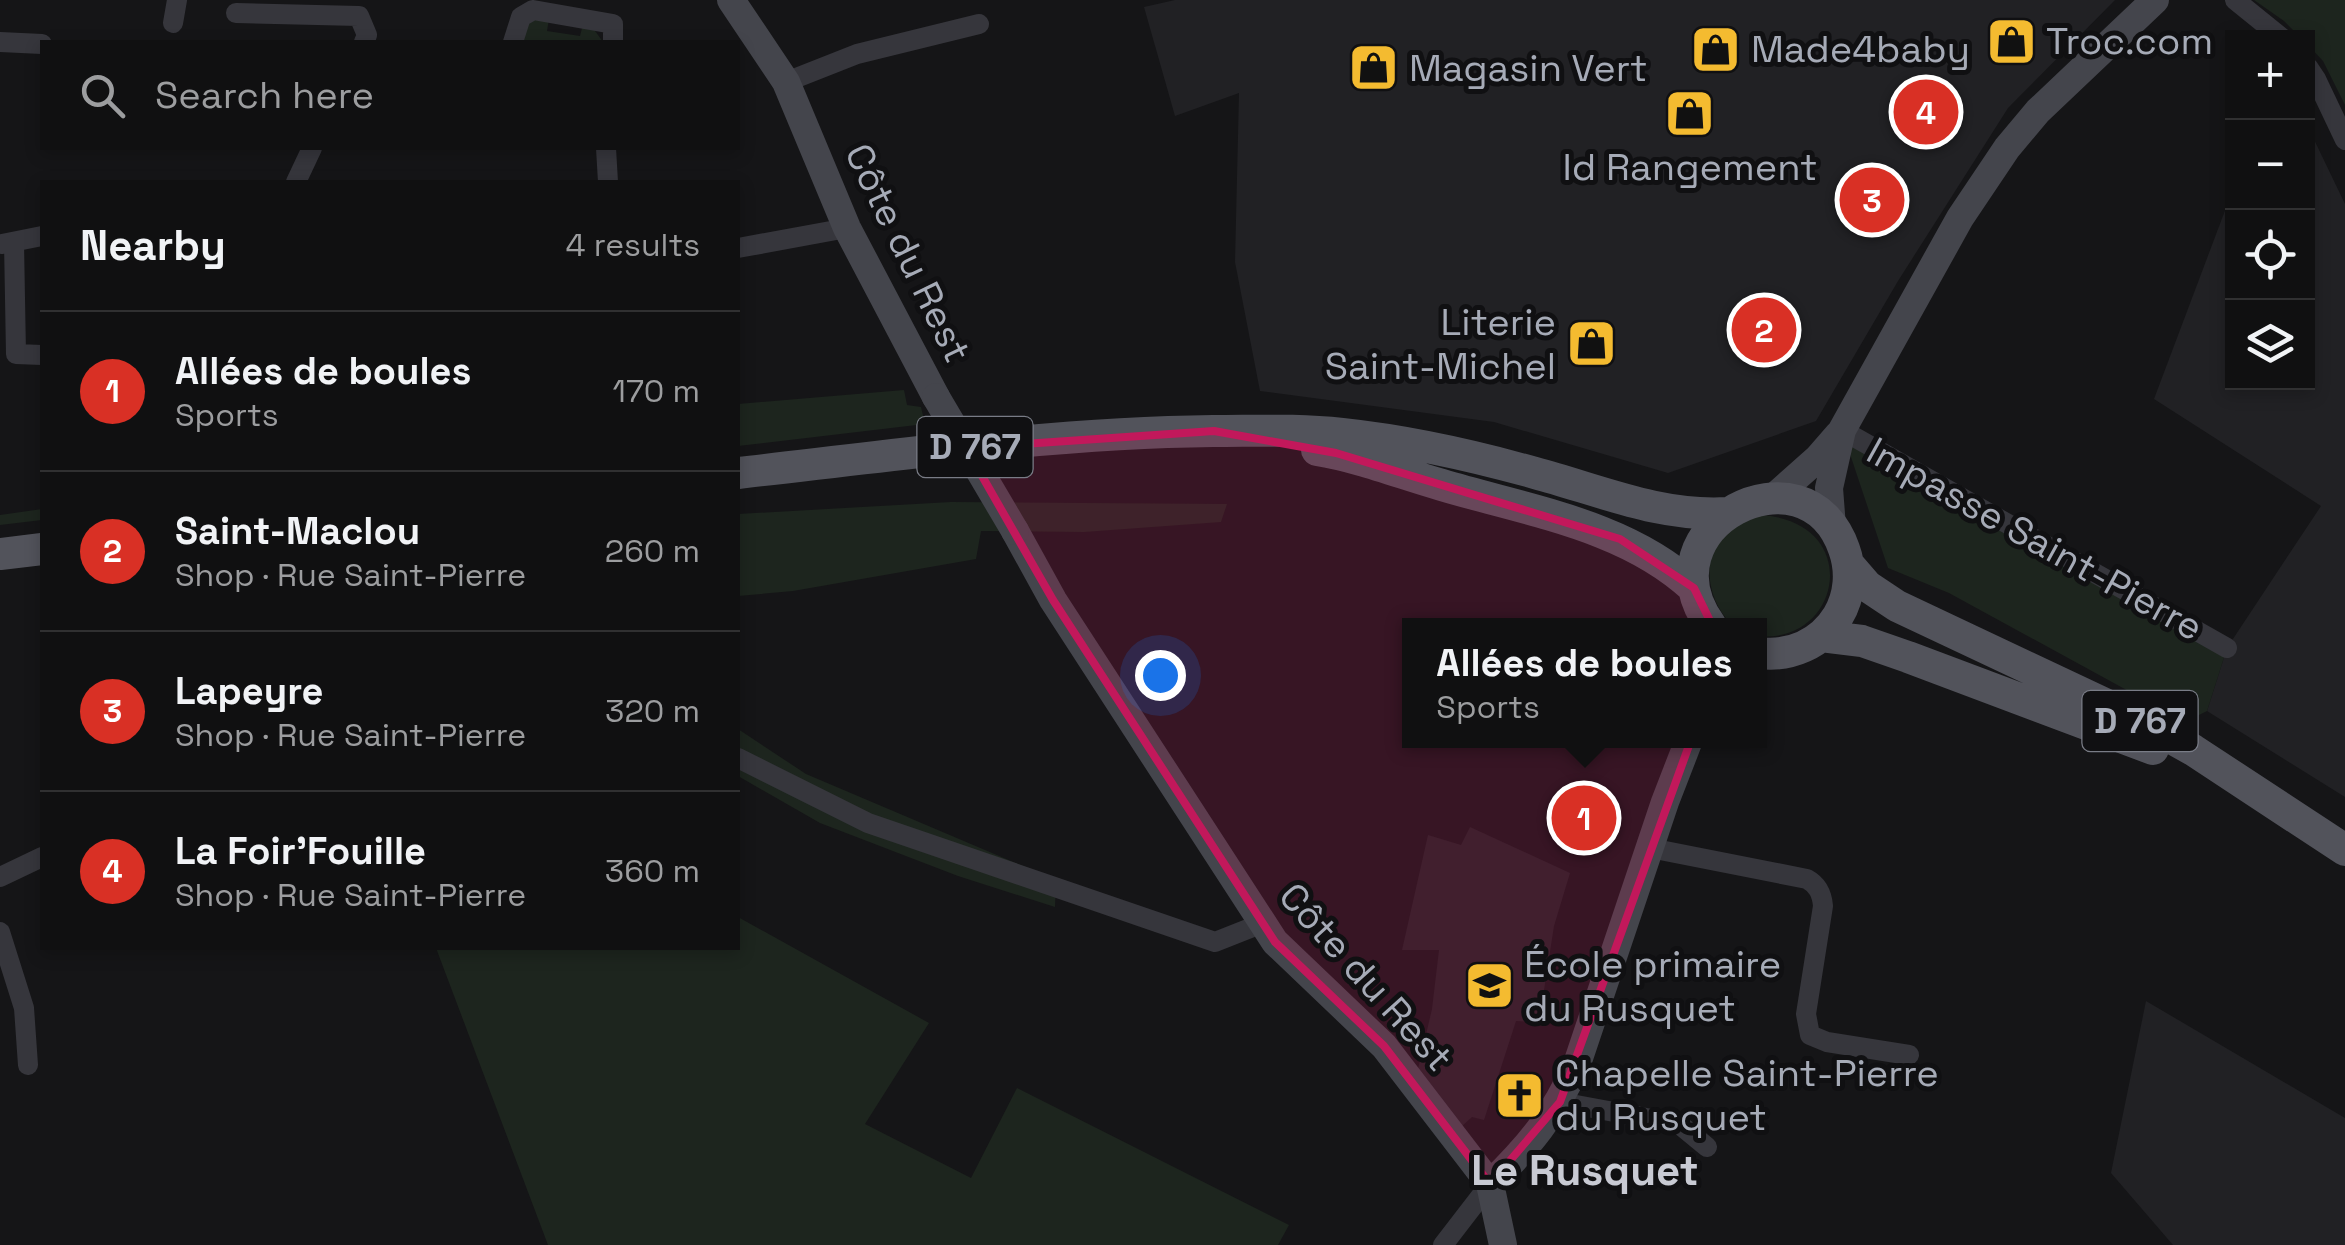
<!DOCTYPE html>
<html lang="en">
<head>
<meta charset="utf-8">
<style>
  :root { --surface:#101011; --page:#19191a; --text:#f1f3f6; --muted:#9c9d9f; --line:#303031; --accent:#d93025 }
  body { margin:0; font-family:"Space Grotesk",sans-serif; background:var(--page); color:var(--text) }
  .controls { position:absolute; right:30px; top:30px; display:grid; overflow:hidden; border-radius:0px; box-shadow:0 5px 15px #0003 }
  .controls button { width:90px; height:90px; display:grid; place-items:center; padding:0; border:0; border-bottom:2px solid var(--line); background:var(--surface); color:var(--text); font:50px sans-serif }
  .you { position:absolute; left:1160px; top:675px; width:35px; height:35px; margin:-25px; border:8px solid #fff; border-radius:50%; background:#1a73e8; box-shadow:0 0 0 15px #1a73e833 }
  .badge { display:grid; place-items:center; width:65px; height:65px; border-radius:50%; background:var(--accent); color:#fff; font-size:32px; font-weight:700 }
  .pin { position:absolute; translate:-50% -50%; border:5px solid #fff; box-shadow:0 2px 10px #0006 }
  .popup { position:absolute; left:1402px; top:618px; width:365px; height:130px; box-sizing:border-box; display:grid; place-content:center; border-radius:0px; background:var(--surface); filter:drop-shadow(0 2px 8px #0005); font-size:32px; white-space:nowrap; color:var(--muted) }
  .popup b { font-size:38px; color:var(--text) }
  .popup::after { content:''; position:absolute; left:50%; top:100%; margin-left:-20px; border:20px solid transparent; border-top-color:var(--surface) }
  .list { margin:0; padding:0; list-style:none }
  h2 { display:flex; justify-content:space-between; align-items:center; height:130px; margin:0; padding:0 40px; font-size:42px }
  h2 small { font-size:32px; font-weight:400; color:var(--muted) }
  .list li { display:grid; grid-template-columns:65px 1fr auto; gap:30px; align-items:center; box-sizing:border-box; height:160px; padding:0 40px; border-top:2px solid var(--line) }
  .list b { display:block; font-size:38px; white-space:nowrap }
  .list p { margin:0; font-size:32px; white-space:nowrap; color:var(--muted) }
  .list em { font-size:32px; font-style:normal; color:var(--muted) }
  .icon { flex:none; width:55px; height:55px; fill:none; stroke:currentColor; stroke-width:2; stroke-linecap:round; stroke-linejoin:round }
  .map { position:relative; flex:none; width:2345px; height:1245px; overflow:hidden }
  .search { position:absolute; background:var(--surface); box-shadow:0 5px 15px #0003; left:40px; top:40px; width:700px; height:110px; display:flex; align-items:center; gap:25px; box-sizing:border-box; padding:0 35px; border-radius:0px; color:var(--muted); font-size:38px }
  .panel { position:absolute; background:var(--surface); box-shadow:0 5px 15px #0003; left:40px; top:180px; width:700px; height:770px; border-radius:0px }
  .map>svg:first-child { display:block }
  .built { fill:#212124 }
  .green { fill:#1d251e }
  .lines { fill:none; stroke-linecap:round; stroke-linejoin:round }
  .street { stroke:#36363c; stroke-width:20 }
  .secondary { stroke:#44454c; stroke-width:28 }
  .primary { stroke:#52535b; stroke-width:32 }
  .secondary-bridge { stroke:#44454c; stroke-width:28 }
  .marked { fill:#c2185b; fill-opacity:0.2; stroke:#c2185b; stroke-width:8; stroke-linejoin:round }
  .labels { text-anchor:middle; stroke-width:10; stroke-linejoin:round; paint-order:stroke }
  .shield { fill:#101012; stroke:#797c86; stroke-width:2.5 }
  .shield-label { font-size:35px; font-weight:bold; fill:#a6abb7 }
  .poi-label { font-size:38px; fill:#a6abb7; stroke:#101012; text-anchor:start }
  .street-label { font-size:38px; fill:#a6abb7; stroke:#101012 }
  .quarter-label { font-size:42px; font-weight:bold; fill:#c8cad3; stroke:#101012 }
</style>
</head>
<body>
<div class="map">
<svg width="2345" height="1245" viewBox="0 0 2345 1245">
  <rect width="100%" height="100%" fill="#151517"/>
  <path class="built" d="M 1175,0 L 2115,0 L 2008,108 L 1898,281 L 1816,421 L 1668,473 L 1494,422 L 1260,391 L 1235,262 L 1239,93 L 1175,116 L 1144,7 Z
    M 2308,127 L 2345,204 L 2345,797 L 2207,711 L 2227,648 L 2321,506 L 2154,399 L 2232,192 L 2232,382 L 2308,382 Z
    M 1470,827 L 1570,873 L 1554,926 L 1539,1022 L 1516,1021 L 1484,1120 L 1472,1117 L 1462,1126 L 1417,1073 L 1432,1009 L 1439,950 L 1402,950 L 1428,835 L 1461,845 Z
    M 2146,1001 L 2345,1118 L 2345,1245 L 2173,1245 L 2111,1173 Z"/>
  <path class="green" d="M 2254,0 L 2345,0 L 2345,105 L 2323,61 L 2308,45 L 2308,38 L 2300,37 L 2284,21 Z
    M 537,19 L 549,19 L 547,31 L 580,36 L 583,24 L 593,28 L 603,42 L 519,42 L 525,26 Z
    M 904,390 L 907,405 L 921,407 L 925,424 L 738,446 L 738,404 Z
    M 1842,430 L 2227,648 L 2207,711 L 2185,722 L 1949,593 L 1888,568 Z
    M 951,502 L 1227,504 L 1221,522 L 1084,532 L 981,531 L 976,559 L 793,591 L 738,596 L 738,514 Z
    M 42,509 L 42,520 L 0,525 L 0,515 Z
    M 1761,515 C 1864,522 1842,644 1759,636 L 1759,626 L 1731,624 C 1706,599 1699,552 1730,528 C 1739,522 1752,519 1761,515 Z
    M 738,729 L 806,774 L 1056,880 L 1055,907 L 958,876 L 820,823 L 738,776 Z
    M 1580,799 L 1599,808 L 1579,850 L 1562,841 Z
    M 738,917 L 929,1023 L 865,1124 L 971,1178 L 1017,1088 L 1289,1225 L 1278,1245 L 548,1245 L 436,948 L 738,948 Z"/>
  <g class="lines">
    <path class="street" d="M 2235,0 L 2282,38
      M 236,13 L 359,16 L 367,35 L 364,42
      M 173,23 L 177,0
      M 0,42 L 42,44
      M 513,42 L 521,17 L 533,10 L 613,24 L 613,42
      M 2308,67 L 2316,79 L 2345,140
      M 786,82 L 857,54 L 979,24
      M 606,148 L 608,182
      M 296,182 L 312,148
      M 14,242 L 16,354 L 42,355
      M 2,244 L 42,236
      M 738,248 L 847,228
      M 1842,430 L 2227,648
      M 738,758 L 868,823 L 1215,942 L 1263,923
      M 1650,848 L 1807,879 C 1818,885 1822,894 1823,906 L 1806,1014 L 1810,1035 L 1827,1042 L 1909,1055
      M 0,877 L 42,857
      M 0,932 L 24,1008 L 28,1065
      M 1560,1102 L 1679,1124 L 1707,1147
      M 1443,1245 L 1490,1184"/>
    <path class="secondary" d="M 731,0 L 786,82 L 847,228 L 936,397
      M 1773,498 L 1818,458 L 1838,435
      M 1832,527 L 1829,488 L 1842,430 L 1960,218 L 2007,148 L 2038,111 L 2155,0
      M 1015,531 L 1053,600 L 1275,942 L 1384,1046 L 1490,1184 L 1503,1245
      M 1490,1184 C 1530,1145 1554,1116 1577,1064 L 1665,802 L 1689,740"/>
    <path class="primary" d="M 1317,450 C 1360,457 1400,473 1442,485 C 1529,511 1626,525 1694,588
      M 738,473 C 896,455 1054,433 1213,431 C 1257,431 1299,429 1342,434 C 1408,441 1471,455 1535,473 C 1599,490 1659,517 1727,513
      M 0,554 L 42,549
      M 1848,564 L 1867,586 L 1897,606 L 2143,722 L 2193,750 L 2345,850
      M 1711,626 C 1638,526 1806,440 1844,549 C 1852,571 1850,596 1838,616 C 1821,644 1790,657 1759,653
      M 1821,636 L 1862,641 L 1908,657 L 2153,749"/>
    <path class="secondary-bridge" d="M 936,397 L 1015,531"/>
  </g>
  <path class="marked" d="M 1214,431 L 1336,453 L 1620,539 L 1694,588 L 1714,629 L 1700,715 L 1560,1102 L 1490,1184 L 1384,1046 L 1275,942 L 1053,600 L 966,448 Z"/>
  <defs>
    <symbol id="shop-square" viewBox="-11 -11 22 22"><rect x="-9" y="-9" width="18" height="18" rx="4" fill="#f4bb30" stroke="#101012"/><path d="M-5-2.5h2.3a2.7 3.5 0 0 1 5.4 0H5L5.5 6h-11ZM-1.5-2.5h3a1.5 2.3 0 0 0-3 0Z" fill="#111"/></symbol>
    <symbol id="school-square" viewBox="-11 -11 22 22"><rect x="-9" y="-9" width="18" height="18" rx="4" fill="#f4bb30" stroke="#101012"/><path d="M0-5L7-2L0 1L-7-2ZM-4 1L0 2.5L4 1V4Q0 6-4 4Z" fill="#111"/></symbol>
    <symbol id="church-square" viewBox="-11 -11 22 22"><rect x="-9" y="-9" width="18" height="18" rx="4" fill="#f4bb30" stroke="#101012"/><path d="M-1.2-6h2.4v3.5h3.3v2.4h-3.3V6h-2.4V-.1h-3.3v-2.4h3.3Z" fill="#111"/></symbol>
  </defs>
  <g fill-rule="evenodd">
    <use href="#shop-square" x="1984" y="14" width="55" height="55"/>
    <use href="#shop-square" x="1688" y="22" width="55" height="55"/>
    <use href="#shop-square" x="1346" y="40" width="55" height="55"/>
    <use href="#shop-square" x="1662" y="86" width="55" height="55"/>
    <use href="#shop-square" x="1564" y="316" width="55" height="55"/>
    <use href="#school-square" x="1462" y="958" width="55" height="55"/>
    <use href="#church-square" x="1492" y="1068" width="55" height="55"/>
  </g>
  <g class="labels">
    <g class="shield">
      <rect x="917.5" y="417" width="115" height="60" rx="8"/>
      <rect x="2082.5" y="691" width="115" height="60" rx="8"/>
    </g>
    <g class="shield-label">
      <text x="975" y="459">D 767</text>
      <text x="2140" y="733">D 767</text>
    </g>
    <g class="poi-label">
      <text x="2046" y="54">Troc.com</text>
      <text x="1751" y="62">Made4baby</text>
      <text x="1409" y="81">Magasin Vert</text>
      <text x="1690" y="180" text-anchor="middle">Id Rangement</text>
      <text x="1556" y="335" text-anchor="end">Literie<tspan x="1556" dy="44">Saint-Michel</tspan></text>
      <text x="1524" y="977">École primaire<tspan x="1524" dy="44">du Rusquet</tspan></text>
      <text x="1555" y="1086">Chapelle Saint-Pierre<tspan x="1555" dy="44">du Rusquet</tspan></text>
    </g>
    <g class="street-label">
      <text transform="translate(908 253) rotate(64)" y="13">Côte du Rest</text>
      <text transform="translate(2035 539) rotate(29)" y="13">Impasse Saint-Pierre</text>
      <text transform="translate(1366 977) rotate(48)" y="13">Côte du Rest</text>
    </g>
    <g class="quarter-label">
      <text x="1585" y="1185">Le Rusquet</text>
    </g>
  </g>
</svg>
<div class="controls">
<button>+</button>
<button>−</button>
<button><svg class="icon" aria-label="locate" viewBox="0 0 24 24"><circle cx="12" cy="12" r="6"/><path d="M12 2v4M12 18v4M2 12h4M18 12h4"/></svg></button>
<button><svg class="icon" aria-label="layers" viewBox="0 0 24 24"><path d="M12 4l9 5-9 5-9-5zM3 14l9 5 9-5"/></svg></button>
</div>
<div class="you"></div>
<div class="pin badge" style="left:1584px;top:818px">1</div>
<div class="popup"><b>Allées de boules</b>Sports</div>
<div class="pin badge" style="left:1764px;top:330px">2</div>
<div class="pin badge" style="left:1872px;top:200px">3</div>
<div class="pin badge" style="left:1926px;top:112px">4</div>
<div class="search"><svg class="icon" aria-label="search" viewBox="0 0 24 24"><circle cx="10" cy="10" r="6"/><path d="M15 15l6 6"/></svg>Search here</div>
<section class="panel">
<h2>Nearby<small>4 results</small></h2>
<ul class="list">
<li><span class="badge">1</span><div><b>Allées de boules</b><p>Sports</p></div><em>170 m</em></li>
<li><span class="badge">2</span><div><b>Saint-Maclou</b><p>Shop · Rue Saint-Pierre</p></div><em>260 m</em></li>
<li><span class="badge">3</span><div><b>Lapeyre</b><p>Shop · Rue Saint-Pierre</p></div><em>320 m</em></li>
<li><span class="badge">4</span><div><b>La Foir'Fouille</b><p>Shop · Rue Saint-Pierre</p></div><em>360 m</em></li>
</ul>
</section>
</div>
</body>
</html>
